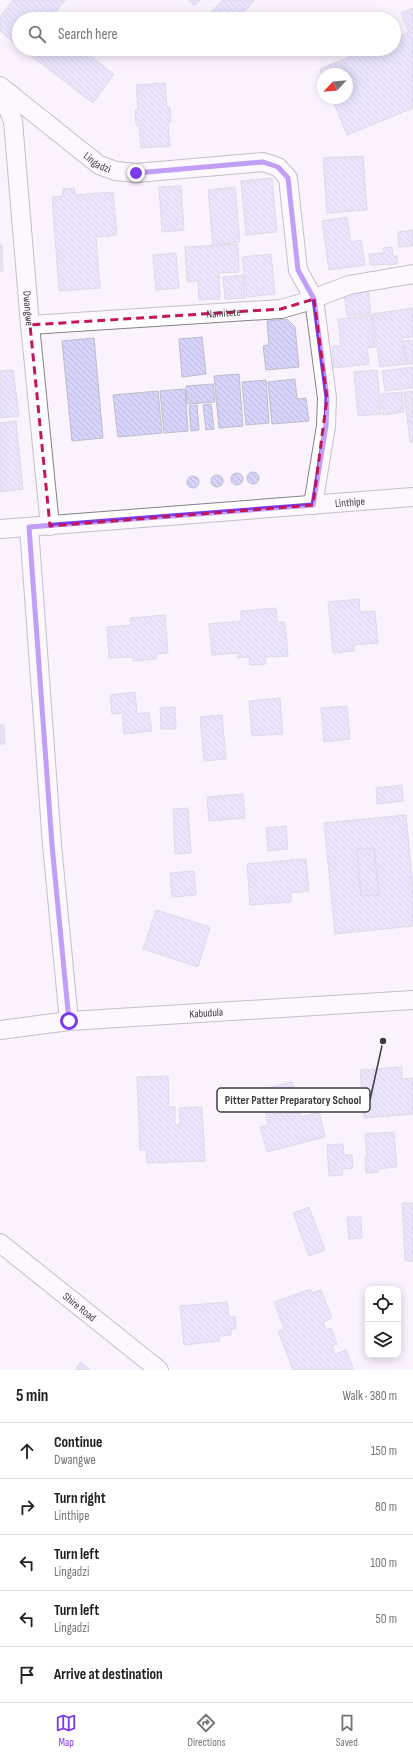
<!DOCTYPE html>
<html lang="en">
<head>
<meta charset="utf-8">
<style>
  :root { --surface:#fff; --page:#f2f2f2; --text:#202124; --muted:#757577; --line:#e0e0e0; --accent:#7c3aed }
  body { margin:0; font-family:"Sofia Sans Condensed",sans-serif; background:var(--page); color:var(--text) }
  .controls { position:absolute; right:12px; bottom:12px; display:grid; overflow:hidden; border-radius:8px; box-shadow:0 2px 10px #0003 }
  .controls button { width:36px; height:36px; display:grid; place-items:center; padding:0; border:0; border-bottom:1px solid var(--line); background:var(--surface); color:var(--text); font:20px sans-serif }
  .compass { position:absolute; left:317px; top:68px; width:36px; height:36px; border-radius:50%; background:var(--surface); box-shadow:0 2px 10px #0003; rotate:244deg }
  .stop { position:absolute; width:12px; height:12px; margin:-9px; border:3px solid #7c3aed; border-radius:50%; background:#fff }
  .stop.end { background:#7c3aed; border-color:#fff; box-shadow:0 1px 4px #0008 }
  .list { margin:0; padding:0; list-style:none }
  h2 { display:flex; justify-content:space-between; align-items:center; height:52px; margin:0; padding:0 16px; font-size:17px }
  h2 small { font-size:13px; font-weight:400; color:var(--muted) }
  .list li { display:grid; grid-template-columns:26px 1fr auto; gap:12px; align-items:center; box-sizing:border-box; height:56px; padding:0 16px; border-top:1px solid var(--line) }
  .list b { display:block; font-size:15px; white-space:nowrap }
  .list p { margin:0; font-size:13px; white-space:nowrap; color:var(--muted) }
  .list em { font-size:13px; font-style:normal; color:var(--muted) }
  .icon { flex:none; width:22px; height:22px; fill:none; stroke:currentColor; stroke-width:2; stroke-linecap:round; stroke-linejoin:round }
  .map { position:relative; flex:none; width:413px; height:1370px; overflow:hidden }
  .search { position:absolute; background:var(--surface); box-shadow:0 2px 10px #0003; left:12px; right:12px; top:12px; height:44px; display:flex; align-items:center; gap:10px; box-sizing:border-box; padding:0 14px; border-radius:22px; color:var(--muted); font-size:15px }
  .sheet { height:332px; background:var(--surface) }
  nav { display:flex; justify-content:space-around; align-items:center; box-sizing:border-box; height:56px; border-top:1px solid var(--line); background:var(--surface); font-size:11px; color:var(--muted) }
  nav a { display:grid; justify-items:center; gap:2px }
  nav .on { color:var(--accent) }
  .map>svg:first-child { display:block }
  .building { fill:url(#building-back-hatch); stroke:#bdbdc8; fill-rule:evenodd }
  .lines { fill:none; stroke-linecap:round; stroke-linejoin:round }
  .street-casing { stroke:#868089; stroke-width:20 }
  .street { stroke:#fff; stroke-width:18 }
  .route { stroke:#7c3aed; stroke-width:5 }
  .marked { fill:none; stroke:#c2185b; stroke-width:3; stroke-dasharray:8 5; stroke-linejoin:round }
  .labels { text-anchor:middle; stroke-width:4; stroke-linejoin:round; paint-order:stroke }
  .street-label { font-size:11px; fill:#3f3c40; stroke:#fff }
  .leader { fill:none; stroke:#3f3c40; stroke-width:1.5 }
  .callout-dot { fill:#3f3c40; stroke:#fff; stroke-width:1.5 }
  .callout { fill:#fff; stroke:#3f3c40; stroke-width:1.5 }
  .callout-label { font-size:12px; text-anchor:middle; font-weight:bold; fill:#3f3c40 }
</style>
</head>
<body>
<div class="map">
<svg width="413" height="1370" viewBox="0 0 413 1370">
  <defs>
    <pattern id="building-back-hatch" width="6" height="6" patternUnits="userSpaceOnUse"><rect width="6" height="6" fill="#d7d4fc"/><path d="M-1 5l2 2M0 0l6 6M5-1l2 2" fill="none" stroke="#bab7d9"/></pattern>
  </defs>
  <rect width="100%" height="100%" fill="#faf2fd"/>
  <path class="building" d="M 13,0 L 65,0 L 50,19 L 19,19 L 19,46 L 0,31 L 0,17 Z
    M 188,0 L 200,0 L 195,6 Z
    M 223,0 L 255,0 L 237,19 L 216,19 L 210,13 Z
    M 413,8 L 413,108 L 347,135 L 332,98 L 347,98 L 347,74 L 323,74 L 323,76 L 320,69 L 369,49 L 394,49 L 394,39 L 409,32 L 401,13 Z
    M 28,49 L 81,49 L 114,74 L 93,103 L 26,52 Z
    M 165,83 L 167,107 L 170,107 L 171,122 L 168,122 L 170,146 L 141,148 L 139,125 L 136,125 L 135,110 L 138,109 L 136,85 Z
    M 363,156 L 367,210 L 327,213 L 323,158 Z
    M 272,178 L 277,232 L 246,235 L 241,181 Z
    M 181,186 L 184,230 L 162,232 L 159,187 Z
    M 235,187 L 240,242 L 213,245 L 208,190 Z
    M 74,188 L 75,195 L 113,192 L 117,235 L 96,237 L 100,288 L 59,291 L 52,197 L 63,196 L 63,189 Z
    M 347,217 L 351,242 L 361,240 L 365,265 L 329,270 L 322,221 Z
    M 413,230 L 413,246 L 399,247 L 398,232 Z
    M 238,244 L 239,272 L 219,273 L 220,299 L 199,300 L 198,281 L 187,282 L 185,247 Z
    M 0,245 L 2,245 L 3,271 L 0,271 Z
    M 392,247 L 393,256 L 397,256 L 398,264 L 370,265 L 369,254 L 384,253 L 383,248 Z
    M 176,253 L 179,288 L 156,290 L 153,255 Z
    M 271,254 L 275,294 L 247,297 L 242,257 Z
    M 243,275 L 245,298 L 225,299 L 223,277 Z
    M 368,290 L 371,313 L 347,316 L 344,293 Z
    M 413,308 L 413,337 L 402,338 L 406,364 L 380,367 L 372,314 Z
    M 371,315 L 375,347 L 367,348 L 369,364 L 334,368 L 332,346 L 341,346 L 338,319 Z
    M 287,319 L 295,327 L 299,367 L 266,370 L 263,346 L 269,345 L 267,321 Z
    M 202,337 L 206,374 L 182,377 L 179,339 Z
    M 94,338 L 103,438 L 72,441 L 62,341 Z
    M 413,340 L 413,364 L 407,364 L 404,341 Z
    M 413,367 L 413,388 L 385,391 L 382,371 Z
    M 13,370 L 19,416 L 0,418 L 0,371 Z
    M 377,370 L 381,414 L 358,416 L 354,372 Z
    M 239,374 L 243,426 L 219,428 L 214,376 Z
    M 295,379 L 297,399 L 306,398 L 309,421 L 272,424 L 268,382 Z
    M 266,380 L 269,423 L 246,425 L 242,382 Z
    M 213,384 L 215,402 L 187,404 L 186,386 Z
    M 185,389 L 188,431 L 164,433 L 160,391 Z
    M 158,391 L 162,433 L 118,437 L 113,395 Z
    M 413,391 L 413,442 L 410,442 L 404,392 Z
    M 402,392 L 404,412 L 383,415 L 381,394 Z
    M 211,404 L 214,429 L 206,430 L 203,405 Z
    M 197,405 L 199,430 L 191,431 L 189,406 Z
    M 16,421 L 23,489 L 0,492 L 0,423 Z
    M247 478a6 6 0 1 1 12 0a6 6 0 1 1-12 0Z
    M231 479a6 6 0 1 1 12 0a6 6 0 1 1-12 0Z
    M211 481a6 6 0 1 1 12 0a6 6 0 1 1-12 0Z
    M187 482a6 6 0 1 1 12 0a6 6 0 1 1-12 0Z
    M 359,599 L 360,612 L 375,611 L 378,643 L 354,645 L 354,651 L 333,653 L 328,602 Z
    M 276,608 L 277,622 L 285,622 L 288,656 L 265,657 L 266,664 L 250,665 L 249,657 L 238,658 L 238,653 L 212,655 L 209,624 L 241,621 L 241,611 Z
    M 165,615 L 168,653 L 156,654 L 157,659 L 133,661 L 133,657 L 109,658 L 107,627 L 131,625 L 130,618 Z
    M 135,692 L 137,714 L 149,712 L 152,731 L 124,734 L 122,713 L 112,714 L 110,695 Z
    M 280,698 L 283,734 L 252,736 L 249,701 Z
    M 347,706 L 350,739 L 324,742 L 321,708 Z
    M 175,707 L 176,729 L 161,729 L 160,708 Z
    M 222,715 L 226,759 L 204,761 L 200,717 Z
    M 0,725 L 4,725 L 5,744 L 0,744 Z
    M 402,785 L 403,801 L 377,804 L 376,788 Z
    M 243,794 L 245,818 L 209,821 L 207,797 Z
    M 188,808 L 191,853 L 175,854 L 173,809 Z
    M 406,815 L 413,889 L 413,926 L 335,934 L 324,823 ZM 374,848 L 379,895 L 361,896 L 357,849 Z
    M 286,826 L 288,849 L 268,851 L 266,828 Z
    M 374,848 L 379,895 L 361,896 L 357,849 Z
    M 306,859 L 309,891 L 291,893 L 291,902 L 250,905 L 247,864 Z
    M 194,871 L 196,895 L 172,897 L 170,873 Z
    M 156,910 L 210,927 L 198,967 L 143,949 Z
    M 402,1067 L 402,1079 L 413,1078 L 413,1114 L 364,1118 L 360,1070 Z
    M 168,1076 L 169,1107 L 175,1107 L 175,1125 L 180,1125 L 179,1108 L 202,1107 L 205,1161 L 147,1163 L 146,1150 L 140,1150 L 137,1077 Z
    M 292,1082 L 301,1117 L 319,1112 L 325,1137 L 267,1152 L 260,1127 L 268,1125 L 260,1090 Z
    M 394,1132 L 397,1167 L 378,1169 L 378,1172 L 366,1173 L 365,1156 L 367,1156 L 365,1134 Z
    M 343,1144 L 344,1155 L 352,1155 L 353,1168 L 342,1169 L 343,1175 L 329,1176 L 327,1145 Z
    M 402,1203 L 413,1203 L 413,1261 L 405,1261 Z
    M 309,1207 L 325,1250 L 309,1256 L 293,1213 Z
    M 347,1217 L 361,1217 L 362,1238 L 349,1239 Z
    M 311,1289 L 312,1293 L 321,1290 L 332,1318 L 323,1322 L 326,1330 L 331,1328 L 337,1344 L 332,1346 L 335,1354 L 346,1350 L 354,1370 L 293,1370 L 278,1331 L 284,1329 L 274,1302 Z
    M 227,1302 L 229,1317 L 235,1316 L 236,1329 L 231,1329 L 231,1335 L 219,1336 L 220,1341 L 184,1345 L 180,1306 Z
    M 81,1362 L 90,1370 L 75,1370 Z"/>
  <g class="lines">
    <defs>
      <g id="street">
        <path id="s1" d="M 0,86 L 99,165 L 116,171 L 136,173 L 263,162 L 278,167 L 288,178 L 298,270 L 314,299 L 327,398 L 326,426 L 313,505"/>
        <path id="s2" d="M 0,93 L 4,99 L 13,121 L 30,325 L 50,526"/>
        <path id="s3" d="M 30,325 L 281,309 L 302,303 L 349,285 L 413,274"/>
        <path d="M 29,527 L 52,845 L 69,1021"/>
        <path id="s4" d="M 0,529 L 413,497"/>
        <path id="s5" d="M 0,1030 L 69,1021 L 413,1000"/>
        <path id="s6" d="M 0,1243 L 159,1370"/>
      </g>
    </defs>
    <use href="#street" class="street-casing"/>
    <use href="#street" class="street"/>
  </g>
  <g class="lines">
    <path class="route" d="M 69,1021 L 52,845 L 29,527 L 313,505 L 326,426 L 327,398 L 314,299 L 298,270 L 288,178 L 278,167 L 263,162 L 136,173"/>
  </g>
  <path d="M0 0H413V1370H0ZM 314,299 L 327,398 L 313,505 L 50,526 L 30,325 L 281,309 Z" fill="#faf2fd" fill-opacity=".55" fill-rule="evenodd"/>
  <path class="marked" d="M 314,299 L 327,398 L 313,505 L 50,526 L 30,325 L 281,309 Z"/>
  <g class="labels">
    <g class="street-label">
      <text dy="4" stroke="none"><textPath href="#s1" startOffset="124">Lingadzi</textPath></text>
      <text dy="4" stroke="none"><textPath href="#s2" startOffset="219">Dwangwe</textPath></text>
      <text dy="4" stroke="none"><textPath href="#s3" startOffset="194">Namitete</textPath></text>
      <text dy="4" stroke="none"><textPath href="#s4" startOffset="351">Linthipe</textPath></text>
      <text dy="4" stroke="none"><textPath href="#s5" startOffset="207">Kabudula</textPath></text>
      <text dy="4" stroke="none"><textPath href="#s6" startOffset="102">Shire Road</textPath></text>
    </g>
  </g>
  <path class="leader" d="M383 1041L370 1100"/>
  <circle class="callout-dot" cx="383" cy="1041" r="4"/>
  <rect class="callout" x="217" y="1088" width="153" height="24" rx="4"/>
  <g class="callout-label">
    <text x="293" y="1104">Pitter Patter Preparatory School</text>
  </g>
</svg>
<div class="controls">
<button><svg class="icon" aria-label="locate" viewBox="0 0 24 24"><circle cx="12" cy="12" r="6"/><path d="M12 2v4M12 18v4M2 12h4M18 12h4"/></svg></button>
<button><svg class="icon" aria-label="layers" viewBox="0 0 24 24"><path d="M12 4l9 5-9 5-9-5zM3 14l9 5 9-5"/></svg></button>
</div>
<svg class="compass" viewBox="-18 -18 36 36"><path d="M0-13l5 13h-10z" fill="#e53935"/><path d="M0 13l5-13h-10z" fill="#757577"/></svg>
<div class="stop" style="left:69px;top:1021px"></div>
<div class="stop end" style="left:136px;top:173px"></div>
<div class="search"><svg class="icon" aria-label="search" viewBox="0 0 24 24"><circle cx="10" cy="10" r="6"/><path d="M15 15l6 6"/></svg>Search here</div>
</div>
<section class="sheet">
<h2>5 min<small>Walk · 380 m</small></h2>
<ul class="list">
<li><svg class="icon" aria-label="ahead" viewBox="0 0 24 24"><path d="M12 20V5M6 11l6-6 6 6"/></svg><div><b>Continue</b><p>Dwangwe</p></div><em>150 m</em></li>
<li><svg class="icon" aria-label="right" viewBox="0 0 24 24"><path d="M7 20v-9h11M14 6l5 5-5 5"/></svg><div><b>Turn right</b><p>Linthipe</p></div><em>80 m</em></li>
<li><svg class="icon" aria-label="left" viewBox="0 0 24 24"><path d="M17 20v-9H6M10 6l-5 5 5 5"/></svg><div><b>Turn left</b><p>Lingadzi</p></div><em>100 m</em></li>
<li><svg class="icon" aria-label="left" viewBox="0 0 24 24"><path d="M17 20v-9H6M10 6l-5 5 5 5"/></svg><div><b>Turn left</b><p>Lingadzi</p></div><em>50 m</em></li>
<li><svg class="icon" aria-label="arrive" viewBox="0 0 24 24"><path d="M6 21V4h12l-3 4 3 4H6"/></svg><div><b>Arrive at destination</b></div></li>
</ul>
</section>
<nav>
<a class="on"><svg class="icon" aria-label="map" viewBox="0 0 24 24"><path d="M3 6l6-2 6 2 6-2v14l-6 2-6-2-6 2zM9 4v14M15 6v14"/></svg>Map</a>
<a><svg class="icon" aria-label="directions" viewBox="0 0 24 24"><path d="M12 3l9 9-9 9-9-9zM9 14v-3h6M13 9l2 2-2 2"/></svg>Directions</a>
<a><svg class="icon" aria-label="saved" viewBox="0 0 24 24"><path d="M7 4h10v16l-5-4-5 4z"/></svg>Saved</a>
</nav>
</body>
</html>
